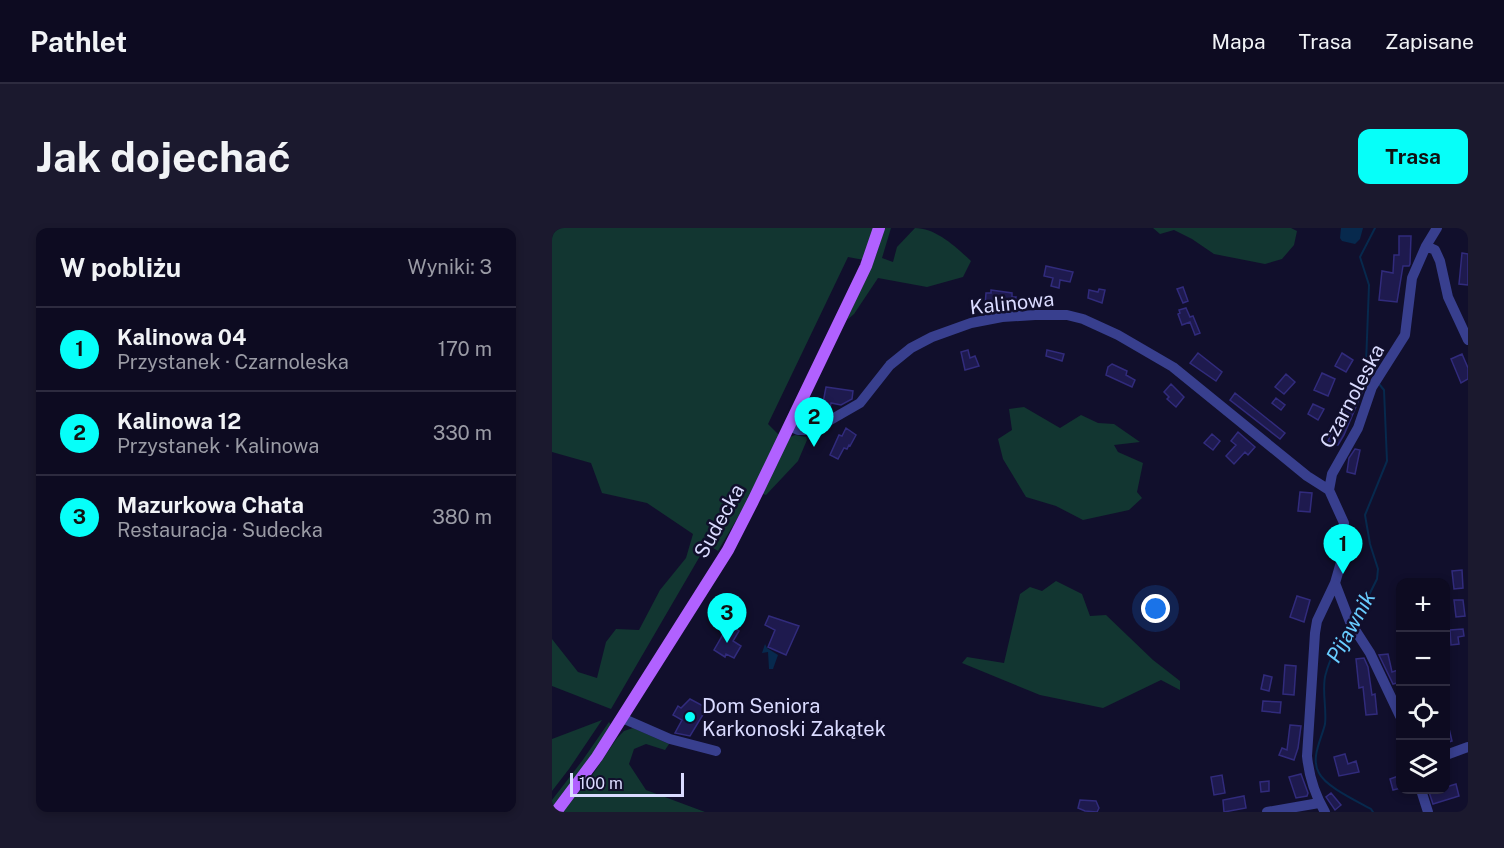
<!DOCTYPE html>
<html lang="pl">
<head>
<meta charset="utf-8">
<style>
  :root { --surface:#0d0b21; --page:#1b192e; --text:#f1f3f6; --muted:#9a9ba5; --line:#2d2b3f; --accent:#06fff9 }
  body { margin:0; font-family:"Public Sans",sans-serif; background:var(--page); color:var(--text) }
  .controls { position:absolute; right:18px; bottom:18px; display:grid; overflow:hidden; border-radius:12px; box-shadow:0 3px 9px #0003 }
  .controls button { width:54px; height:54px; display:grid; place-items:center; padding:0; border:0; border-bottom:2px solid var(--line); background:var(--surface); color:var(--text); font:30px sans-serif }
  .scale { position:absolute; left:18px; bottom:15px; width:114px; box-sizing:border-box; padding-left:6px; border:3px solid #dadbff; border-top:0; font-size:16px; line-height:21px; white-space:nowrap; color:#dadbff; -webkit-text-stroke:4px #110f2c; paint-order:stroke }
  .you { position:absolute; left:604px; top:381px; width:21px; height:21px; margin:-15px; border:4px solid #fff; border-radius:50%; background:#1a73e8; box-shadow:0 0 0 9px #1a73e833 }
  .badge { display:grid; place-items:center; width:39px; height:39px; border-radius:50%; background:var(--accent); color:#111; font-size:20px; font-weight:700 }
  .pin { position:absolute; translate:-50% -50px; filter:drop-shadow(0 2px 3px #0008) }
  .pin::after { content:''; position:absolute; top:32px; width:21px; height:18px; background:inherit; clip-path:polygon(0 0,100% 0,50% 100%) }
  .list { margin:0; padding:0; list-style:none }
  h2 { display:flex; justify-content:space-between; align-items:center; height:78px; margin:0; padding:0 24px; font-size:26px }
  h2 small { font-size:20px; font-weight:400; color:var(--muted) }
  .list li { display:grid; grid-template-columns:39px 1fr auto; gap:18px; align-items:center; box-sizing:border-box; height:84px; padding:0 24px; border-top:2px solid var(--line) }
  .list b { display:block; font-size:22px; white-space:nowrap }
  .list p { margin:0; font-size:20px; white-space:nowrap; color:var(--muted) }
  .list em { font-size:20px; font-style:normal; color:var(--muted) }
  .icon { flex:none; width:33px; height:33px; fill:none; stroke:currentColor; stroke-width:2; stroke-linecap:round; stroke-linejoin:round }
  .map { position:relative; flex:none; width:916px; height:584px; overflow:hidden; border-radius:12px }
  header { display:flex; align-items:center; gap:36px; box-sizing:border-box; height:84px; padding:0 30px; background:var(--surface); border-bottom:2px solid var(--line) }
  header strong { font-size:28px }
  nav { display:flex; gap:33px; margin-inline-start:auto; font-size:21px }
  .intro { display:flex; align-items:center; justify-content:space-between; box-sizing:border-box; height:144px; padding:0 36px }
  h1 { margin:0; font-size:42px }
  .button { padding:15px 27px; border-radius:12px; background:var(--accent); color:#111; font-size:21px; font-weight:700 }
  main { display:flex; gap:36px; padding:0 36px }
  aside { flex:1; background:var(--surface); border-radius:12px; box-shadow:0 3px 9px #0003 }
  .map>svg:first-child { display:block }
  .green { fill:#123631 }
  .water { fill:#07294d }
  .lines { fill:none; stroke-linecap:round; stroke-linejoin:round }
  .stream { stroke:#07294d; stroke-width:2 }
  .building { fill:#1e1a4e; stroke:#312b7c; stroke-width:1.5 }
  .minor { stroke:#383f8e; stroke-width:10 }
  .major { stroke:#b161ff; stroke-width:12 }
  .poi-dot { fill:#06fff9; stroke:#110f2c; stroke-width:2 }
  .labels { text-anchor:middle; stroke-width:5; stroke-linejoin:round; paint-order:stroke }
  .street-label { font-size:20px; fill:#dadbff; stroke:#110f2c }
  .poi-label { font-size:20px; fill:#dadbff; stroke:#110f2c; text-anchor:start }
  .water-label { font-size:21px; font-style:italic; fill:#68ccff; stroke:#110f2c }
</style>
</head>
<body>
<header>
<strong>Pathlet</strong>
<nav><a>Mapa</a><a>Trasa</a><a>Zapisane</a></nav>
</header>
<div class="intro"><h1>Jak dojechać</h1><a class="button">Trasa</a></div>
<main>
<aside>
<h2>W pobliżu<small>Wyniki: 3</small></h2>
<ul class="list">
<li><span class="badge">1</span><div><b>Kalinowa 04</b><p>Przystanek · Czarnoleska</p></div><em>170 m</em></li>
<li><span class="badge">2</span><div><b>Kalinowa 12</b><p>Przystanek · Kalinowa</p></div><em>330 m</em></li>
<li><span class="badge">3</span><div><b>Mazurkowa Chata</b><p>Restauracja · Sudecka</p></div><em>380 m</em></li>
</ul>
</aside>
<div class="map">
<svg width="916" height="584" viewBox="0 0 916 584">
  <rect width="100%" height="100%" fill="#110f2c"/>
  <path class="green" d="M 0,0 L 326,0 L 312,32 L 296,29 L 216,196 L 227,207 L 193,277 L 166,323 L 155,316 L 59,481 L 0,458 L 0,411 L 26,444 L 45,450 L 54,414 L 64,401 L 87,402 L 108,362 L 134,330 L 141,306 L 95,275 L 50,265 L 39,235 L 0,224 Z
    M 333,0 L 339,0 L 330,30 L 341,34 L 345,19 L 363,0 C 384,0 404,19 419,33 L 411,49 L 375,59 L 326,50 L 302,86 L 295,92 L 324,27 Z
    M 601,0 L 739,0 L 745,3 L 742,17 L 730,31 L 713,36 L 662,26 L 640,11 L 622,2 L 608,6 Z
    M 472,179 L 508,200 L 529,187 L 546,195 L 562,196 L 588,214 L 562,217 L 566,224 L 591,235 L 585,264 L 590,270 L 577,282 L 531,292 L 504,278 L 474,269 L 451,231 L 446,211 L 460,202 L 457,181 Z
    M 243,207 L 254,209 L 255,212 L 246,233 L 214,267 L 211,266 L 210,265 L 238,209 Z
    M 504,353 L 530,366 L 538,388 L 554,387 L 601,432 L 628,453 L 628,462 L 609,452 L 551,480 L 488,467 L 410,435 L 415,429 L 452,435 L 468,366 L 478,359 L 490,363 Z
    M 50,492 L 17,541 L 0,563 L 0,511 Z
    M 57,494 L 59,497 L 43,525 L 0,582 L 0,572 L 30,533 Z
    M 81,500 L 117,516 L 113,522 L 94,516 L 82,521 L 77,536 L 94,562 L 153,584 L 11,584 L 41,546 L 65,510 L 72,503 Z"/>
  <path class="water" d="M 789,0 L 811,0 L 808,11 L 803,16 L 790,13 L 788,10 Z
    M 213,416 L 215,420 L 226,427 L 221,441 L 217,441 L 216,424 L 210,425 Z"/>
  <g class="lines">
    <path class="stream" d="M 820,148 L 814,136 L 817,57 L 808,29 L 823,0
      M 801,393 L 811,379 L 825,351 L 826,341 L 818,316 L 813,287 L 835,233 L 832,162 L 827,156
      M 796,400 C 787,414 778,430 774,445 C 769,459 775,480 773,496 C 770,510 758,530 767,545 C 774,559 805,573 819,581 L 821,584"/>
  </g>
  <path class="building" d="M 847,8 L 859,8 L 858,36 L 857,38 L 851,38 L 845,74 L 827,72 L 830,43 L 841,45 L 842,27 L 847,27 Z
    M 910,25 L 916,26 L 916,57 L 907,56 Z
    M 494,38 L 521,44 L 518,54 L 508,52 L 507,60 L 499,58 L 501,50 L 492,48 Z
    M 631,59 L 636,73 L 631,75 L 625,61 Z
    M 547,61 L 553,62 L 550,75 L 536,70 L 537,62 L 546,64 Z
    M 439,62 L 460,65 L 460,69 L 464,69 L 463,75 L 460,74 L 459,77 L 442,76 L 442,79 L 433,78 L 434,65 L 439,65 Z
    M 634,80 L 638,89 L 641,88 L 648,105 L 643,107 L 638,94 L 630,97 L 626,86 L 628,85 L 627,82 Z
    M 416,122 L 418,130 L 423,128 L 427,138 L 413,142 L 409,124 Z
    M 495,122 L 512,126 L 510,133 L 494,128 Z
    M 646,125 L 670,144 L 664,153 L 638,135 Z
    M 790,125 L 801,132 L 794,144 L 783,138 Z
    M 910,126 L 916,140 L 916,151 L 909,155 L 899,131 Z
    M 560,136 L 575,143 L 574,147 L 583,152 L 580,159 L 554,147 L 556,139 Z
    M 770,145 L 783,151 L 776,168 L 762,162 Z
    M 734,146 L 743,154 L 732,166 L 723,159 Z
    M 619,156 L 632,169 L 624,179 L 615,171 L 617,169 L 612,164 Z
    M 274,159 L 301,163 L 300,171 L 289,177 L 279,175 L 278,181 L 270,180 Z
    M 804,160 L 811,163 L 809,167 L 792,207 L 786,217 L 784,217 L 776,213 L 779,206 L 781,207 L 788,193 L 785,192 L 798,165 L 801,166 Z
    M 683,165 L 733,205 L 728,211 L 678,172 Z
    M 724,170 L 733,177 L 729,182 L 720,175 Z
    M 761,176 L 772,181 L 766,192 L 756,186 Z
    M 294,200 L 304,207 L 298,218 L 297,217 L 295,221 L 292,220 L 286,231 L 278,227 L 287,207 L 290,208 Z
    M 686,204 L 703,219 L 696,227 L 693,224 L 682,236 L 674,228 L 684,217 L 679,213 Z
    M 660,206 L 668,213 L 661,222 L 652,215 Z
    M 803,221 L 808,222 L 803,246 L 795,244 L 797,230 Z
    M 748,264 L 760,265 L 758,284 L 746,283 Z
    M 910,342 L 911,360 L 902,361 L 900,343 Z
    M 745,368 L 758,372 L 752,394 L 738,389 Z
    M 902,372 L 911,372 L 913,388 L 904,389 Z
    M 217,388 L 247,398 L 234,427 L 216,419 L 223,402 L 213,397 Z
    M 177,396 L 187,403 L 181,413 L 189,418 L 182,430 L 174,426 L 173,429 L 162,422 Z
    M 911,401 L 912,408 L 906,409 L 907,416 L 899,417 L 898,402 Z
    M 836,426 L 840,444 L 849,441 L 849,454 L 841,456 L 827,427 Z
    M 812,430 L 816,439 L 820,467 L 823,466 L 825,486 L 814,487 L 811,459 L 807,460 L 804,431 Z
    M 733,437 L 744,438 L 742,467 L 731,466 Z
    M 712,447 L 720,449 L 717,463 L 709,461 Z
    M 138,471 L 155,480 L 138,508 L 123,505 L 130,492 L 121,487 L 126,478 L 129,480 Z
    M 711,473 L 729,474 L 728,485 L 710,483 Z
    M 894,492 L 895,492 L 900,513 L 894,515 Z
    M 738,497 L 749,498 L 746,520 L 742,532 L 727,527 L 730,520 L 735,522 Z
    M 793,526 L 796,536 L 804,533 L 807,544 L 787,548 L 782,529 Z
    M 749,546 L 756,565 L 755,568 L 744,570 L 737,549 Z
    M 670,547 L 673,565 L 662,567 L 659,549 Z
    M 849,547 L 849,560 L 841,562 L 838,551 Z
    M 717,553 L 717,563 L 709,564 L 708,554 Z
    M 904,556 L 907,568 L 881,576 L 877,564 L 894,561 L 894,559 Z
    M 779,565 L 789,577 L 783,582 L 774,569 Z
    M 692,568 L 694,580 L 672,584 L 671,572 Z
    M 528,572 L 544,573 L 547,580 L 545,584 L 533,583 L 526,580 Z"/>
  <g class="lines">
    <path class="minor" d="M 874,18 L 883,22 L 888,33 L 896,69 L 916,112
      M 237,198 L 246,202 L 261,202 L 308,175 L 338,137 L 359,120 L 380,109 L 419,95 L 450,89 L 483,87 L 515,87 L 531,91 L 566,107 L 621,139 L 755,248 L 777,262
      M 783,355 L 798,394 L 818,425 L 848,488
      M 70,490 L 118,511 L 164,523
      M 894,527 L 916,519
      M 869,562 L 876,584
      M 715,584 L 767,575
      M 773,584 C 763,567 757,548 755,528 L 763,405 L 765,393 L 783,355 L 792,324 L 792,295 L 777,262 L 780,246 L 806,200 L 820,159 L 853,107 L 860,50 L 874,18 L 885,0"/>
    <path class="major" d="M 4,584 L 45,529 L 176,322 L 201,273 L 314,38 L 327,0"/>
  </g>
  <circle class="poi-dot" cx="138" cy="489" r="6"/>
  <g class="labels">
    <g class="street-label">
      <text transform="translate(460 75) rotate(-6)" y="7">Kalinowa</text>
      <text transform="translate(800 168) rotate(-62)" y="7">Czarnoleska</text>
      <text transform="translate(167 293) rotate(-61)" y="7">Sudecka</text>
    </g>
    <g class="poi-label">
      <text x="150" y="485">Dom Seniora<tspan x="150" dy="23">Karkonoski Zakątek</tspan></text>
    </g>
    <g class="water-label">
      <text transform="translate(799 399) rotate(-61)" y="7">Pijawnik</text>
    </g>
  </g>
</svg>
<div class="controls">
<button>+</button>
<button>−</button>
<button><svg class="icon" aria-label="locate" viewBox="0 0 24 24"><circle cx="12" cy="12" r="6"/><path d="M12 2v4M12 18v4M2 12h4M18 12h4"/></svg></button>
<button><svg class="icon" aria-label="layers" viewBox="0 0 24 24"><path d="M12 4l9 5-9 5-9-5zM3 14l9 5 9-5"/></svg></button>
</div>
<div class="scale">100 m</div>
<div class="you"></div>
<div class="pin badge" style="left:791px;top:346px">1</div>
<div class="pin badge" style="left:262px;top:219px">2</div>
<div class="pin badge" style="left:175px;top:415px">3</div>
</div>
</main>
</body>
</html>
